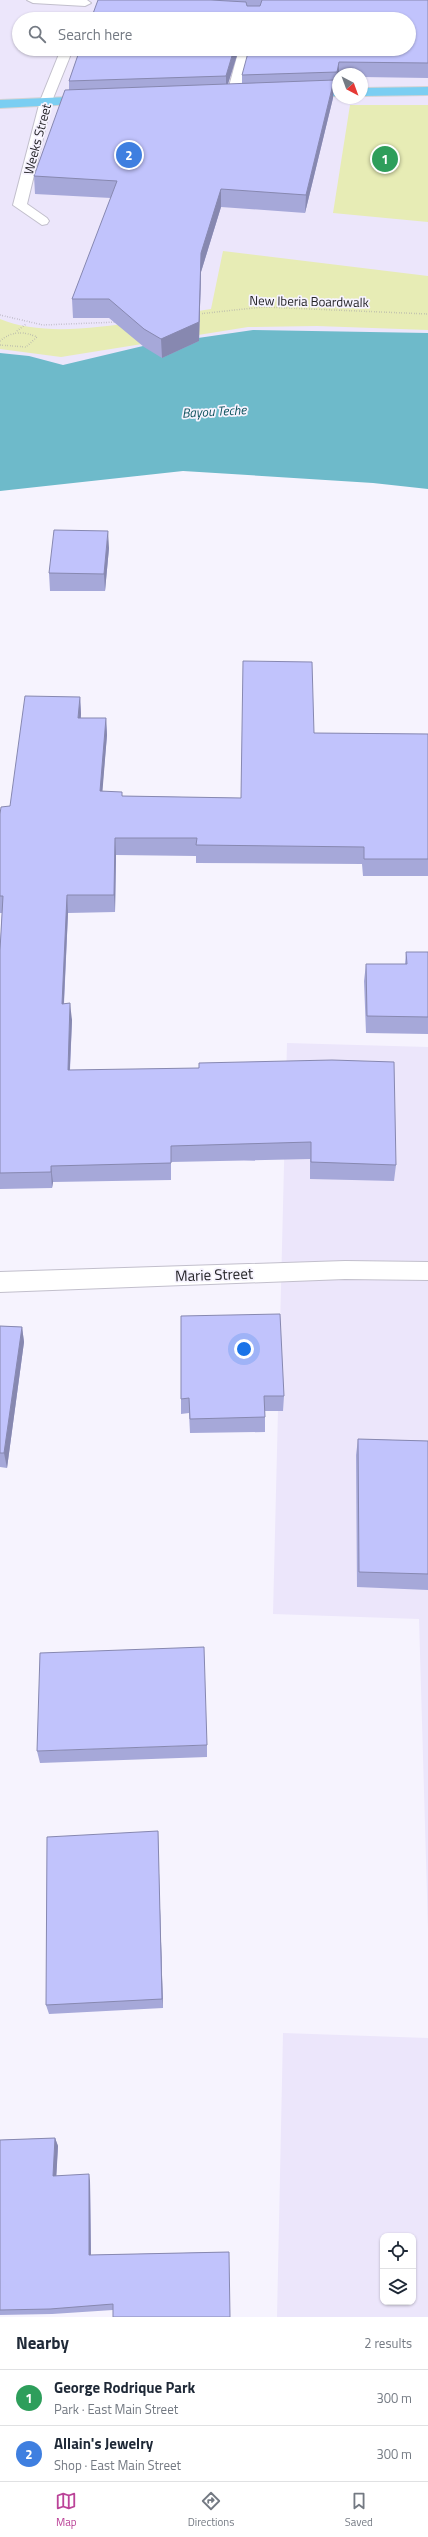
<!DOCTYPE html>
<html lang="en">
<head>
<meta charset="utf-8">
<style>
  :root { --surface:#fff; --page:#f6f6f7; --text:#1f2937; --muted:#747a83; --line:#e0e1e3; --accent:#bb4398 }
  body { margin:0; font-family:"Titillium Web",sans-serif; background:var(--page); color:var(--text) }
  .controls { position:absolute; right:12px; bottom:12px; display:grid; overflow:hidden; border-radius:8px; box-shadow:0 1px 3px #0004 }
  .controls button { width:36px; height:36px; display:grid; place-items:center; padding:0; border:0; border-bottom:1px solid var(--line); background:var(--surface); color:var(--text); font:20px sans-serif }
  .compass { position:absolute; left:332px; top:68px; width:36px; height:36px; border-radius:50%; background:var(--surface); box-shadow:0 1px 3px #0004; rotate:139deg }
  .you { position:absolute; left:244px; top:1349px; width:14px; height:14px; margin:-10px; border:3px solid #fff; border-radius:50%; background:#1a73e8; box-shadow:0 0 0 6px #1a73e833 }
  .badge { display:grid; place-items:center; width:26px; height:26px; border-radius:50%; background:var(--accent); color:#fff; font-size:13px; font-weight:700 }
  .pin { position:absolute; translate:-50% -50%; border:2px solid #fff; box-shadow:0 1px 4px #0006 }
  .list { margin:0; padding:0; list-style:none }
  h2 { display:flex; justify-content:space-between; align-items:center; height:52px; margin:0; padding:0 16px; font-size:17px }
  h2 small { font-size:13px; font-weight:400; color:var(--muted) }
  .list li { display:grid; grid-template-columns:26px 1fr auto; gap:12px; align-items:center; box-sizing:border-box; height:56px; padding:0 16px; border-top:1px solid var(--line) }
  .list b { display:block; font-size:15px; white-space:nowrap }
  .list p { margin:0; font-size:13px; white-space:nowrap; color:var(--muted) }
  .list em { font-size:13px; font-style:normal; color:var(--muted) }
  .icon { flex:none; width:22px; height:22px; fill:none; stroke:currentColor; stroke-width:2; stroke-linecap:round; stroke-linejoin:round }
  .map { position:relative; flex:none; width:428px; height:2317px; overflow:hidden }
  .search { position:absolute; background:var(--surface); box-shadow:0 1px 3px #0004; left:12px; right:12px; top:12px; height:44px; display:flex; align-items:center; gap:10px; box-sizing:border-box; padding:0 14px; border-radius:22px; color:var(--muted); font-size:15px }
  .sheet { height:164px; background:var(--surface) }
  nav { display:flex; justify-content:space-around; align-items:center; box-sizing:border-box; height:56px; border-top:1px solid var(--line); background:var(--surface); font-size:11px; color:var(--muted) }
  nav a { display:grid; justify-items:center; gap:2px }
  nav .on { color:var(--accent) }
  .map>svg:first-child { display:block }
  .built { fill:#ece6fb; fill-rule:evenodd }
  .green { fill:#e7ecb5 }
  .water { fill:#6ebaca }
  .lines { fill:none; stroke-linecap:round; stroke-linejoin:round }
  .service-casing { stroke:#c2bfcc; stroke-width:2 }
  .minor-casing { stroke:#c2bfcc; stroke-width:2 }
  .primary-casing { stroke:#d3d3d4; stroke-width:2 }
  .path { stroke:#a19fa7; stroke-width:1.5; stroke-dasharray:0.5 2; stroke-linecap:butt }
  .service { fill:#fff; fill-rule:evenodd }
  .minor { fill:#fff; fill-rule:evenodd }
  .primary { fill:#7bcef2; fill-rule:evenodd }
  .wall { fill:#a6a8d9 }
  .shaded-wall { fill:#8788b0 }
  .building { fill:#c1c3fc; stroke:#8788b0 }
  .labels { text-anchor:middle; stroke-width:3.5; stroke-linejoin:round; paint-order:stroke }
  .far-street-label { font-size:13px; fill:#252428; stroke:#f6f3fe }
  .far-water-label { font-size:13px; font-style:italic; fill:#0c515c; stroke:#f6f3fe }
  .street-label { font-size:15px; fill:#252428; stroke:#f6f3fe }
</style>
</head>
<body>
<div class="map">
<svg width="428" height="2317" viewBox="0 0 428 2317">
  <rect width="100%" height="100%" fill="#f6f3fe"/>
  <path class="built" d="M 0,0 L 428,0 L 428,368 L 0,397 ZM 19,19 L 409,19 L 409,49 L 19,49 ZM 338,74 L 362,74 L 362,98 L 338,98 Z
    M 287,1043 L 428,1047 L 428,1929 L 419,1619 L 273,1614 Z
    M 283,2033 L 428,2038 L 428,2317 L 277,2317 ZM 383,2236 L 413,2236 L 413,2302 L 383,2302 Z"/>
  <path class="green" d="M 350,105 L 428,105 L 428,222 L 333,213 Z
    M 223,251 L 428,276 L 428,330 L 317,326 L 248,327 L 61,357 L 0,349 L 0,319 C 57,343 150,318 211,309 Z"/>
  <path class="water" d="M 253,330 L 428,333 L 428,489 L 373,483 L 183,471 L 0,491 L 0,353 L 29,356 L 63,365 L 143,346 Z"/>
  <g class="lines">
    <defs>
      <path id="service" d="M 239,49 L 251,49 L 239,94 L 233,98 L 227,94 Z"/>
      <path id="minor" d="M 27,0 L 87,0 L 91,3 L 85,6 L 33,3 Z
        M 61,49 L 73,49 L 52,101 L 27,204 L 47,218 L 49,221 L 47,224 L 42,225 L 13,205 L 40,101 Z
        M 345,1261 L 428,1262 L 428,1280 L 345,1279 L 0,1292 L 0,1272 Z"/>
      <path id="primary" d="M 428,87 L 428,95 L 362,96 L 362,88 Z
        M 338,88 L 338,96 L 303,97 L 297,93 L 303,89 Z
        M 91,96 L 97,100 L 95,103 L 0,108 L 0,100 Z"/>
    </defs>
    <use href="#service" class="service-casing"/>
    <use href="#minor" class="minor-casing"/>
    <use href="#primary" class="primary-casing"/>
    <path class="path" d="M 197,314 L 264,307 L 428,314
      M 0,315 L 43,325 L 118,322
      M 17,331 L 26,324
      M 0,341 C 12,331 23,331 37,337 L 26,347 L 0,345"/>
    <use href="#service" class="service"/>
    <use href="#minor" class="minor"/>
    <use href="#primary" class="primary"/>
  </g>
  <path class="wall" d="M 98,0 L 428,0 L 428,78 L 362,77 L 362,74 L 338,74 L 336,87 L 334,87 L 333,98 L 305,213 L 221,207 L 201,272 L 199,341 L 162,358 L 144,347 L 109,318 L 73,318 L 72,299 L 111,198 L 35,194 L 34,176 L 69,90 L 69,81 L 80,49 L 239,49 L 228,84 L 242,84 L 242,75 L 409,49 Z
    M 109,548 L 105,591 L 50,591 L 49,573 Z
    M 80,697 L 81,714 L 81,718 L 106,718 L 107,735 L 102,791 L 123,796 L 241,798 L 314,733 L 428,734 L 428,876 L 363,876 L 362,864 L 196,863 L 196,856 L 116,855 L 115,912 L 68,913 L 64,1004 L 72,1020 L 70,1070 L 396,1165 L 394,1181 L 310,1179 L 310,1159 L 171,1162 L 171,1180 L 53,1182 L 52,1188 L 0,1189 L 0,950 L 2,913 L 0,913 L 0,814 L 10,806 Z
    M 406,952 L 428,952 L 428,1034 L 366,1033 L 364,981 L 366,964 L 405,964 Z
    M 181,1316 L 284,1396 L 283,1411 L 265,1411 L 265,1432 L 190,1433 L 189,1413 L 181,1414 Z
    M 0,1326 L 22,1327 L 24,1342 L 7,1468 L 0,1467 Z
    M 358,1439 L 428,1441 L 428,1590 L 357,1587 L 356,1455 Z
    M 207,1745 L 207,1757 L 40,1763 L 37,1751 Z
    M 158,1842 L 163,2008 L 49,2014 L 46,2005 Z
    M 55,2138 L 58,2146 L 56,2176 L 90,2181 L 91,2255 L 229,2252 L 113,2310 L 52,2314 L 0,2315 L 0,2140 Z"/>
  <path class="shaded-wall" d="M 234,49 L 239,49 L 226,90 L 226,76 Z
    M 339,62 L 339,74 L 338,74 L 338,79 L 336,87 L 337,72 Z
    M 334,80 L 333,98 L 305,213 L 306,195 Z
    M 221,189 L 221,207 L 201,272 L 199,341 L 162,358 L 161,339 Z
    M 108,531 L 109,548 L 105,591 L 104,574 Z
    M 80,697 L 81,714 L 79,735 L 78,718 Z
    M 106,718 L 107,735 L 101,809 L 100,791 Z
    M 115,838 L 116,855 L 115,912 L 114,895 Z
    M 67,895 L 68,913 L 63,1020 L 62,1004 Z
    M 70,1003 L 72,1020 L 69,1087 L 68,1070 Z
    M 51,1166 L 53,1182 L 52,1188 L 51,1172 Z
    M 22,1327 L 24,1342 L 7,1468 L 4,1453 Z
    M 158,1831 L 158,1842 L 163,2008 L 162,1999 Z
    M 55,2138 L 58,2146 L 56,2183 L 53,2176 Z
    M 89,2174 L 90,2181 L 91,2261 L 89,2255 Z"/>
  <path class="building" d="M 98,0 L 211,0 L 246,2 L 247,6 L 260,6 L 262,0 L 428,0 L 428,63 L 339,62 L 337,72 L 242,75 L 249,49 L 409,49 L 409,19 L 91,19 Z
    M 80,49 L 234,49 L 226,76 L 69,81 Z
    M 334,80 L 306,195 L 221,189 L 201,253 L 199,322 L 161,339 L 144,329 L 109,299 L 72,299 L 117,181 L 34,176 L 65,90 Z
    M 54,530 L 108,531 L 104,574 L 49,573 Z
    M 243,661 L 312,662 L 314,733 L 428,734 L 428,859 L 364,859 L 364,847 L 196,845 L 197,838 L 115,838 L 114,895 L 67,895 L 62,1004 L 70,1003 L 68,1070 L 199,1068 L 199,1063 L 332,1060 L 394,1062 L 396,1165 L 311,1162 L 311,1142 L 171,1146 L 171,1163 L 51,1166 L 51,1172 L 0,1173 L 0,950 L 3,896 L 0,896 L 0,814 L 1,807 L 10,806 L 25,696 L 80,697 L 78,718 L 106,718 L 100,791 L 122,792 L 122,796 L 241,798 Z
    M 406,952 L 428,952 L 428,1017 L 367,1016 L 366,964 L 407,964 Z
    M 280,1314 L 284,1396 L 264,1396 L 265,1417 L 190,1419 L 189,1398 L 181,1399 L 181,1316 Z
    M 0,1326 L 22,1327 L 4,1453 L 0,1453 Z
    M 358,1439 L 428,1441 L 428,1574 L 359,1572 Z
    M 204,1647 L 207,1745 L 37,1751 L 40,1653 Z
    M 158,1831 L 162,1999 L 46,2005 L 47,1837 Z
    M 55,2138 L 53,2176 L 89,2174 L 89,2255 L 229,2252 L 230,2317 L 113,2317 L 113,2304 L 50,2309 L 0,2310 L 0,2140 Z"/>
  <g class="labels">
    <g class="far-street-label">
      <text transform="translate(37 139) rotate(-75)" y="5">Weeks Street</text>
      <text transform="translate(309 301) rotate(1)" y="5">New Iberia Boardwalk</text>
    </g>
    <g class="far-water-label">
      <text transform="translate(214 411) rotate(-3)" y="5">Bayou Teche</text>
    </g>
    <g class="street-label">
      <text transform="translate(214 1275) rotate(-2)" y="5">Marie Street</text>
    </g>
  </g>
</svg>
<div class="controls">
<button><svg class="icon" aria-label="locate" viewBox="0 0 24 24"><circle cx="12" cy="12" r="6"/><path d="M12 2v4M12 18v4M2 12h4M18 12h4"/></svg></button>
<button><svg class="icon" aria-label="layers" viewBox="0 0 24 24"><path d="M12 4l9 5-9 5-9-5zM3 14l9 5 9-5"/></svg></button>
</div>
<svg class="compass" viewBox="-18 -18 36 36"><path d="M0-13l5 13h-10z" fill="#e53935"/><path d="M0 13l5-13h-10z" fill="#747a83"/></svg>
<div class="you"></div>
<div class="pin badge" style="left:385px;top:159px;background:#2e9e5b">1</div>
<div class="pin badge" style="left:129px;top:155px;background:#3f7fe0">2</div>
<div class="search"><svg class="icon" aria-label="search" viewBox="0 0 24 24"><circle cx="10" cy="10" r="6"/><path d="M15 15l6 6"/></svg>Search here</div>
</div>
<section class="sheet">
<h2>Nearby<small>2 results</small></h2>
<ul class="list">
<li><span class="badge" style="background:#2e9e5b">1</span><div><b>George Rodrique Park</b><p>Park · East Main Street</p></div><em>300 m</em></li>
<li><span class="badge" style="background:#3f7fe0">2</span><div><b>Allain's Jewelry</b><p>Shop · East Main Street</p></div><em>300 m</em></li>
</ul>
</section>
<nav>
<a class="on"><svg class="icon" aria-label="map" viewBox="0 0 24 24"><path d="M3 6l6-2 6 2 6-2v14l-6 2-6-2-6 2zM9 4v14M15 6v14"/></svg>Map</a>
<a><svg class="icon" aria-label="directions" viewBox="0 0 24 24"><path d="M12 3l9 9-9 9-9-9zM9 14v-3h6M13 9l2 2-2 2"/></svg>Directions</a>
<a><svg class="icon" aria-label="saved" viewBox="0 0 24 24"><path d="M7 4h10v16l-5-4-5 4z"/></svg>Saved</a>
</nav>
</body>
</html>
